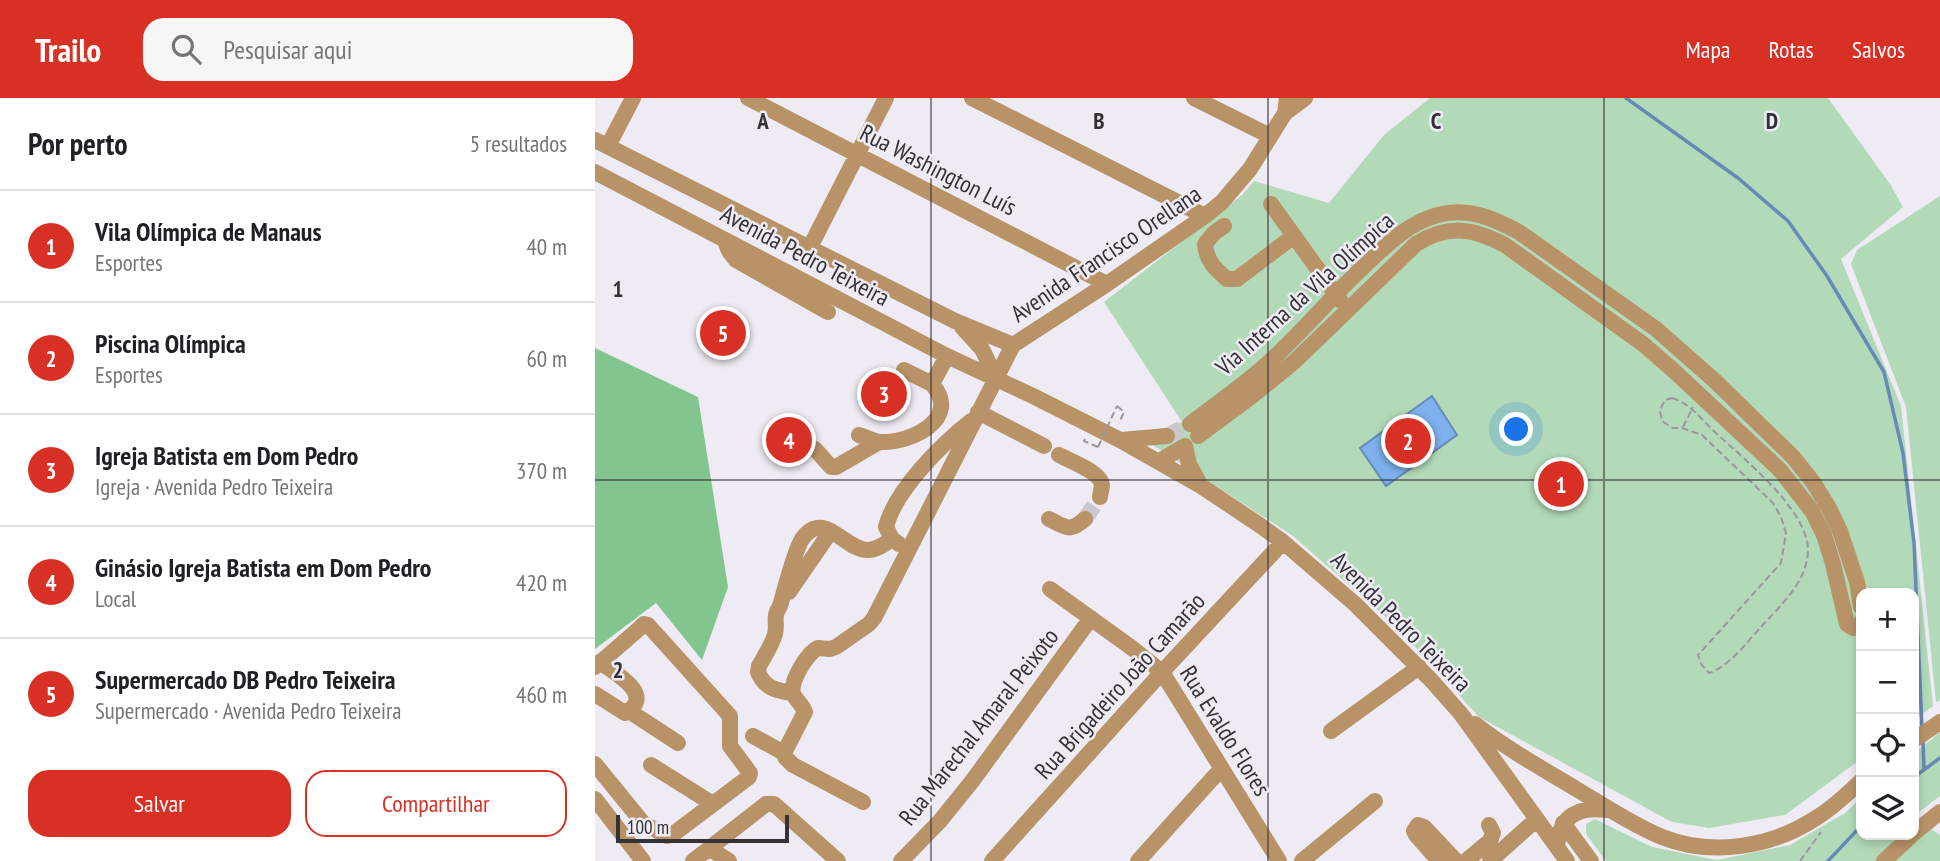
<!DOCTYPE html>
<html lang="pt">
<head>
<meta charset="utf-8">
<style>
  :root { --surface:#fff; --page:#f6f6f6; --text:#202124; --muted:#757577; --line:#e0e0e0; --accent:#d93025 }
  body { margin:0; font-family:"PT Sans Narrow",sans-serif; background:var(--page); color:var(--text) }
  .controls { position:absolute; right:21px; bottom:21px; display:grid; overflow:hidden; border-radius:14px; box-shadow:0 4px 10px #0003 }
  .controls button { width:63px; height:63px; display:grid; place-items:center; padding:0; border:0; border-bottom:2px solid var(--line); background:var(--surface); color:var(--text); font:35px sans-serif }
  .scale { position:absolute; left:21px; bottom:18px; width:173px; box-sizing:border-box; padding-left:7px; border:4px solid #343236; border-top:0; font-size:19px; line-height:24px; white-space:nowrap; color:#343236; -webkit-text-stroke:5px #eeebf4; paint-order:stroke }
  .you { position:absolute; left:922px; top:332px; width:24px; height:24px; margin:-18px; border:5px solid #fff; border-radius:50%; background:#1a73e8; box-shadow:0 0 0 10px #1a73e833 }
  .badge { display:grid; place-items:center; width:46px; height:46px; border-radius:50%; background:var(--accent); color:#fff; font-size:23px; font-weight:700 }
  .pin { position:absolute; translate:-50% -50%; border:4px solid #fff; box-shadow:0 2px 7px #0006 }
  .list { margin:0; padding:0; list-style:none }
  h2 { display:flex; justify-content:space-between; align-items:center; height:91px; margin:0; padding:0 28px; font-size:30px }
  h2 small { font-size:23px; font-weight:400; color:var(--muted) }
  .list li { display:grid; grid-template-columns:46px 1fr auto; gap:21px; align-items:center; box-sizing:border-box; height:112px; padding:0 28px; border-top:2px solid var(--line) }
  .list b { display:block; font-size:26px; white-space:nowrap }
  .list p { margin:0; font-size:23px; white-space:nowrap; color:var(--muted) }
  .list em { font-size:23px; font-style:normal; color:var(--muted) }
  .actions { display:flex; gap:14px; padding:21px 28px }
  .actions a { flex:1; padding:16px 0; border:2px solid var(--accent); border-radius:21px; text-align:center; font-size:24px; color:var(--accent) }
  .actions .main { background:var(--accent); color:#fff }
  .icon { flex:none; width:38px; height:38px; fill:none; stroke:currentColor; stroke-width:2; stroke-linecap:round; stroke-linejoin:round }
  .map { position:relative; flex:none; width:1345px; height:763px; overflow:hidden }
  header { display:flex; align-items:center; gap:42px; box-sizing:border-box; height:98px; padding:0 35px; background:var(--accent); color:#fff }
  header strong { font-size:33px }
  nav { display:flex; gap:38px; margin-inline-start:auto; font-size:24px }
  .search { width:490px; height:63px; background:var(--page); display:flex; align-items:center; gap:18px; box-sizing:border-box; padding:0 24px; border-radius:21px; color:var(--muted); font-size:26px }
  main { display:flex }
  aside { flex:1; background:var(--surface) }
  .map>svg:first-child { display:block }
  .green { fill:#b2dab8 }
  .forest { fill:#82c58e }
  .water { fill:#7db0ed; stroke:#678ab6; stroke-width:2 }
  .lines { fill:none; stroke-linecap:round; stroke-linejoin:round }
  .stream { stroke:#678ab6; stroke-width:3.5 }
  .minor-tunnel { stroke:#c9c6ce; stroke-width:16; stroke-dasharray:16 8; stroke-linecap:butt }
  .path { stroke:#99969d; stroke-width:2; stroke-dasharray:7 3.5; stroke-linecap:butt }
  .minor { stroke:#b99368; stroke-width:16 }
  .path-bridge { stroke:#99969d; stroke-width:2; stroke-dasharray:7 3.5; stroke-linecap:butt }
  .grid { fill:none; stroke:#343236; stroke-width:2; stroke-opacity:0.55 }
  .labels { text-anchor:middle; stroke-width:5; stroke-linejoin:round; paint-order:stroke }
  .street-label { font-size:24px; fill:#343236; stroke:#eeebf4 }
  .grid-label { font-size:23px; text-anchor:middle; font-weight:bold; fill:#343236; stroke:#eeebf4; stroke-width:5; stroke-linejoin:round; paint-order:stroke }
</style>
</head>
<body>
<header>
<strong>Trailo</strong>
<div class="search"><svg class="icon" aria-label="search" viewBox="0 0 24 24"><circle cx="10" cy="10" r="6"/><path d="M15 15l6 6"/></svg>Pesquisar aqui</div>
<nav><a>Mapa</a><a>Rotas</a><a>Salvos</a></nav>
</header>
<main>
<aside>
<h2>Por perto<small>5 resultados</small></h2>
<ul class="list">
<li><span class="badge">1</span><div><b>Vila Olímpica de Manaus</b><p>Esportes</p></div><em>40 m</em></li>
<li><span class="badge">2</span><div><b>Piscina Olímpica</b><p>Esportes</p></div><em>60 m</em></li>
<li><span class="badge">3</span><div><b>Igreja Batista em Dom Pedro</b><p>Igreja · Avenida Pedro Teixeira</p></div><em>370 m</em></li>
<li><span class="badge">4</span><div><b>Ginásio Igreja Batista em Dom Pedro</b><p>Local</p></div><em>420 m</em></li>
<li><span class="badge">5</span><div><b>Supermercado DB Pedro Teixeira</b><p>Supermercado · Avenida Pedro Teixeira</p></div><em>460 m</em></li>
</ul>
<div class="actions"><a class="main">Salvar</a><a>Compartilhar</a></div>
</aside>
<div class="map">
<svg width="1345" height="763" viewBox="0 0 1345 763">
  <rect width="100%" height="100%" fill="#eeebf4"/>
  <path class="green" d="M 835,0 L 1233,0 L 1295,86 L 1308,109 L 1246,161 L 1306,308 L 1338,608 L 1319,622 L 1319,495 L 1266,495 L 1266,661 L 1190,717 L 1114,730 L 1077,724 L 884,619 L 804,531 L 698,438 L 539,335 L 574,329 L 587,324 L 509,204 L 647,97 L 659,83 L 734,105 L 789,37 Z
    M 1345,98 L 1345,602 L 1341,604 L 1311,309 L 1256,166 L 1262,152 Z
    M 1345,634 L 1345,698 L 1319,718 L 1319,656 Z
    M 1266,700 L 1266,737 L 1319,737 L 1319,720 L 1345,737 L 1345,763 L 1011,763 L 991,736 L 991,726 L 1000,721 L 1057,749 L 1122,762 L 1195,747 L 1250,715 Z"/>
  <path class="forest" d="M 0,250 L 103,299 L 133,489 L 107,562 L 61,505 L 0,551 Z"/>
  <path class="water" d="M 837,298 L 862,337 L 791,388 L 765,350 Z"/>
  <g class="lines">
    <path class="stream" d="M 1031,0 L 1143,80 L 1193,123 L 1232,178 L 1289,274 L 1308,355 L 1319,445 L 1327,631
      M 1328,642 L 1329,672
      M 1319,679 L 1345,660
      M 1233,763 L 1266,728"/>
    <path class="minor-tunnel" d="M 572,338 L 595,326
      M 490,421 L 505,399"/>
    <path class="path" d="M 1077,300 C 1097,306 1107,323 1122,336 C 1149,361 1214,413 1213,453 C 1212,484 1185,508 1166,529 C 1151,545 1135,568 1114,575 L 1106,566 L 1103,557 L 1186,465 L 1191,435 L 1186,419 L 1178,405 L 1107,337 L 1087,330 L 1077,330 L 1067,323 L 1065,312 L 1070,302 Z
      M 522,308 L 529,314 L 524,325
      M 1088,329 L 1098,309
      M 490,341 L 489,343 L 503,349
      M 1205,763 L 1226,734"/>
    <path class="minor" d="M 153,0 L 512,186
      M 377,0 L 610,118
      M 599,0 L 675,38
      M 690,15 L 710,0
      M 0,42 L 360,223 L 418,247
      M 13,48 L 38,0
      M 0,74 L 352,258 L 438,298 L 525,342 L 606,388 L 663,426 L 688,444 L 760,506 L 836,582 L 866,616 L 972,763
      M 676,106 L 745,202
      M 629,128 L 619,135 L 610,146 C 611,162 620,171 632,181 L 642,181 L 699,138
      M 130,143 L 134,153 L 141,162 L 233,214
      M 214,151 L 291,0
      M 367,229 L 387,251 L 401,280
      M 309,272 L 337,286 L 352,258
      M 383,314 L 449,348
      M 595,326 C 620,307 647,288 671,267 C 704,237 733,203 765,172 C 788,151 811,125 843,117 C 873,109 898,120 924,134 L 1061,231 L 1120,283 L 1198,359 L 1218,384 L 1234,410 L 1245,433 L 1262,484 L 1266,509
      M 264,337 C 271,339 279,344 286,344 C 316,345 367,321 337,286
      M 603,338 L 657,298 L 700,263 L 821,146 C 853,126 878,130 910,147 L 1048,246 L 1078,272 L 1185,372 L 1217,413 L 1229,437 L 1238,466 L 1252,526 L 1258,530 L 1263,529 L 1266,524
      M 526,342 L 572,338
      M 220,351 L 236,369 L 241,369 L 284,344
      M 464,357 C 475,363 506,374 507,387 C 507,390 505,397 505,399
      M 563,364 L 590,348 L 594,366 L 606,388
      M 454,421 C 471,429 474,435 490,421
      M 304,446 L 297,441 L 291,429 C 300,392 347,346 376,323
      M 455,491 L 537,550 L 567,574 L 684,763
      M 194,494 L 236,433
      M 0,569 L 46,529 L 49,526 L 53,527 L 135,618 L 135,648 L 155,675 L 154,679 L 77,737 L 72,738 L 48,725 L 0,666
      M 198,595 C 182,593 169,590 163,574 L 164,568 C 169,559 177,547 180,536 C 183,524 177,520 185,508 C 190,491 199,454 207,441 C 229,410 250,453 273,452 C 282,452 290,446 297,441
      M 0,596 L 30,615 C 62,597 19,575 5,564
      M 34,613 L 83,645
      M 880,626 C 912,651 948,671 983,692 C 1011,709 1038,727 1067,739 C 1117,759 1177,749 1221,720 C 1238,710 1252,696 1266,683
      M 736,633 L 824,569
      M 158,638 L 189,655
      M 1319,642 L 1345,624
      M 56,667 L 118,706
      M 0,701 L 48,763
      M 268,704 L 198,667 L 190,659 L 189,655 L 210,614 C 207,605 200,602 198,595 C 195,583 213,554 223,550 L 235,551 L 241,549 L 274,526 L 279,520 L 418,247 L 512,186 L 610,118 L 627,104 L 655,71 L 690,15 L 692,0
      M 968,725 L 996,763
      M 1319,735 L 1345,714
      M 962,748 C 965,718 983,708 1012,712
      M 114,750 L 134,763
      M 98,763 L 171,706 L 179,706 L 243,763
      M 306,763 L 345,723 L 378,682 L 496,520
      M 397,763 L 567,574 L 688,444
      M 543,763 L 626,671
      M 707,763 L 780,703
      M 844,763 L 821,737 L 819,733 L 823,727 L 829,729 L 861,763
      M 871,763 L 895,743 L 898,735 L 894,727
      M 895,763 L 942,721
      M 1289,763 L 1317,737"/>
    <path class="path-bridge" d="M 503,349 L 522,308"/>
  </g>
  <path class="grid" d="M 336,0 L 336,763M 673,0 L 673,763M 1009,0 L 1009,763M 0,382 L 1345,382"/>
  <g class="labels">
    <g class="street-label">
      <text transform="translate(343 72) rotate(27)" y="8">Rua Washington Luís</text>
      <text transform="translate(511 156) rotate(-34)" y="8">Avenida Francisco Orellana</text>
      <text transform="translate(210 158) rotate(28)" y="8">Avenida Pedro Teixeira</text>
      <text transform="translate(710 196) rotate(-42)" y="8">Via Interna da Vila Olímpica</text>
      <text transform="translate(806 524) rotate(45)" y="8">Avenida Pedro Teixeira</text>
      <text transform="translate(525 588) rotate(-48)" y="8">Rua Brigadeiro João Camarão</text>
      <text transform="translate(384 629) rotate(-52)" y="8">Rua Marechal Amaral Peixoto</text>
      <text transform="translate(630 633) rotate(58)" y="8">Rua Evaldo Flores</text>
    </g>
  </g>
  <g class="grid-label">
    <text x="168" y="31">A</text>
    <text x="504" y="31">B</text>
    <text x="841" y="31">C</text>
    <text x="1177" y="31">D</text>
    <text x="23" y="199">1</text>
    <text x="23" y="580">2</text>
  </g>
</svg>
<div class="controls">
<button>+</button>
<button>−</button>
<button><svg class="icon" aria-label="locate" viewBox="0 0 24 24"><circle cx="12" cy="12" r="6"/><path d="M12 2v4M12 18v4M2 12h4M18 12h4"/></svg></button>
<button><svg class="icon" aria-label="layers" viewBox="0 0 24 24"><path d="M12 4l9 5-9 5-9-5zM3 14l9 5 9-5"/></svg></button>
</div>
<div class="scale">100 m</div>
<div class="you"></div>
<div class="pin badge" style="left:966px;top:386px">1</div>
<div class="pin badge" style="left:813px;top:343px">2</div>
<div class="pin badge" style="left:289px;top:296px">3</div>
<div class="pin badge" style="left:194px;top:342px">4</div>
<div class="pin badge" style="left:128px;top:235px">5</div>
</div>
</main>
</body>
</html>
